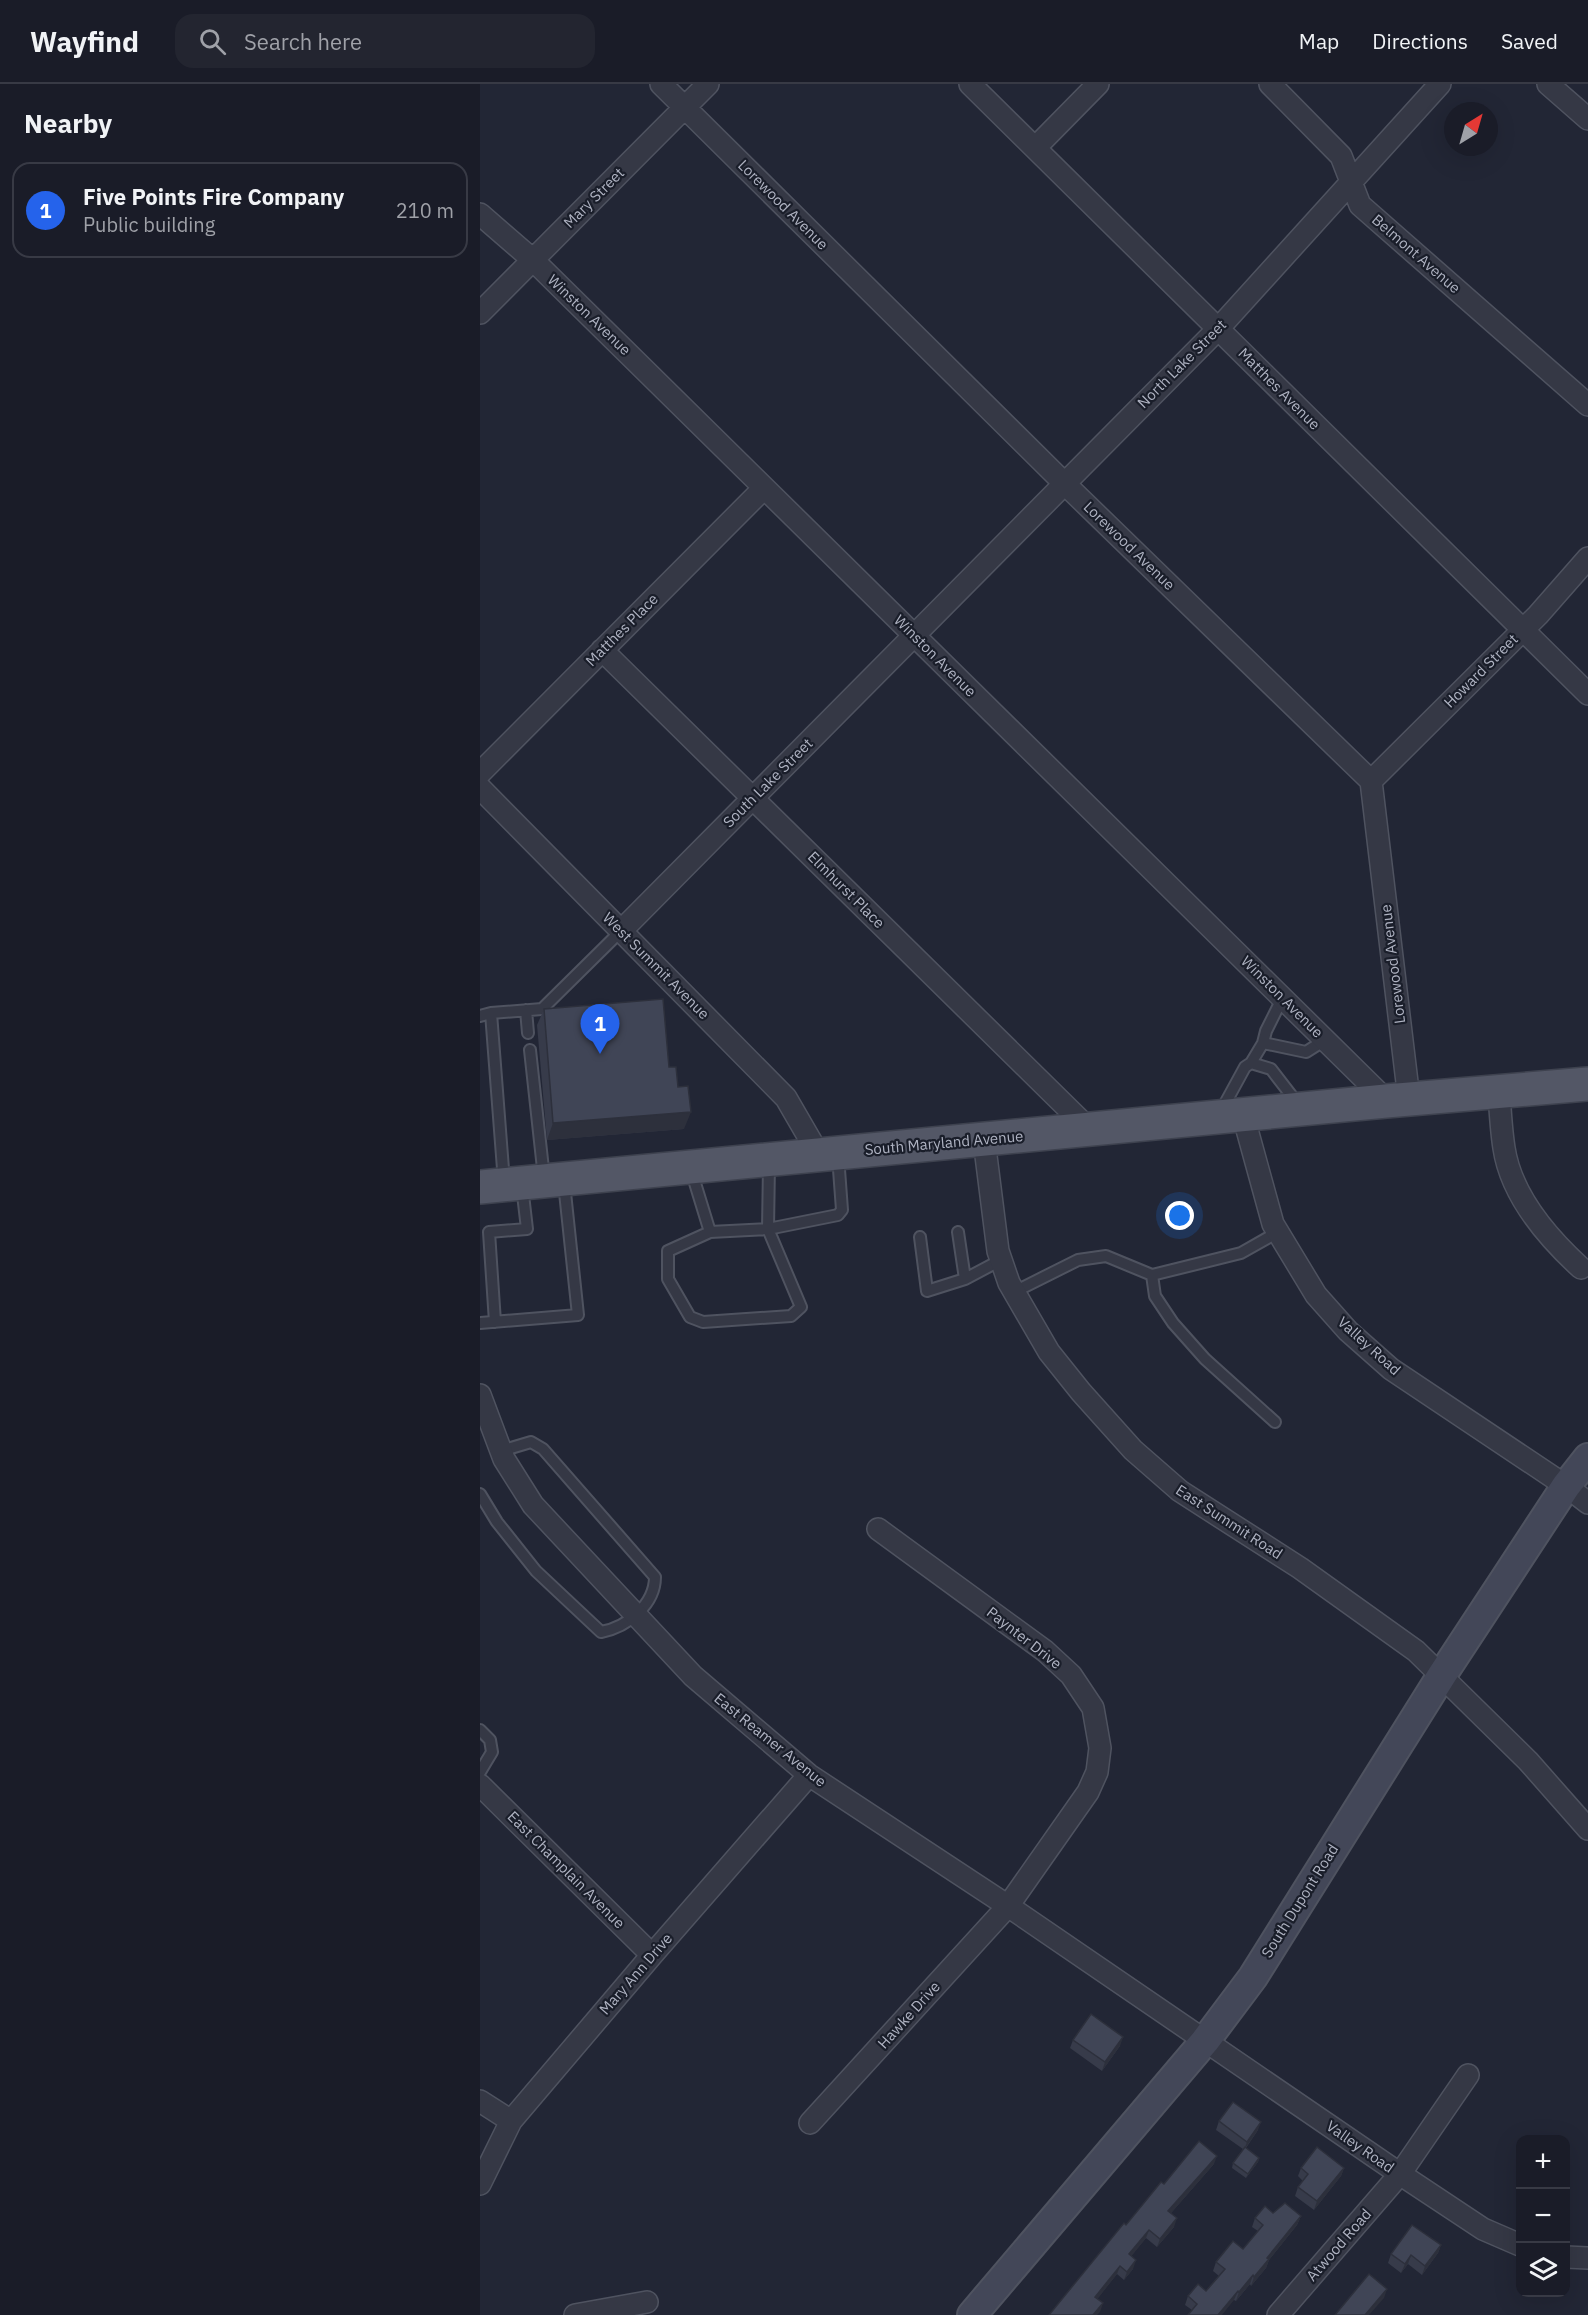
<!DOCTYPE html>
<html lang="en">
<head>
<meta charset="utf-8">
<style>
  :root { --surface:#1a1c28; --page:#232530; --text:#f1f3f6; --muted:#9fa1a8; --line:#383a45; --accent:#2563eb }
  body { margin:0; font-family:"IBM Plex Sans",sans-serif; background:var(--page); color:var(--text) }
  .controls { position:absolute; right:18px; bottom:18px; display:grid; overflow:hidden; border-radius:12px; box-shadow:0 6px 24px #0002 }
  .controls button { width:54px; height:54px; display:grid; place-items:center; padding:0; border:0; border-bottom:2px solid var(--line); background:var(--surface); color:var(--text); font:30px sans-serif }
  .compass { position:absolute; left:964px; top:18px; width:54px; height:54px; border-radius:50%; background:var(--surface); box-shadow:0 6px 24px #0002; rotate:37deg }
  .you { position:absolute; left:700px; top:1132px; width:21px; height:21px; margin:-15px; border:4px solid #fff; border-radius:50%; background:#1a73e8; box-shadow:0 0 0 9px #1a73e833 }
  .badge { display:grid; place-items:center; width:39px; height:39px; border-radius:50%; background:var(--accent); color:#fff; font-size:20px; font-weight:700 }
  .pin { position:absolute; translate:-50% -50px; filter:drop-shadow(0 2px 3px #0008) }
  .pin::after { content:''; position:absolute; top:32px; width:21px; height:18px; background:inherit; clip-path:polygon(0 0,100% 0,50% 100%) }
  .list { margin:0; padding:0; list-style:none }
  h2 { display:flex; justify-content:space-between; align-items:center; height:78px; margin:0; padding:0 24px; font-size:26px }
  h2 small { font-size:20px; font-weight:400; color:var(--muted) }
  .list li { display:grid; grid-template-columns:39px 1fr auto; gap:18px; align-items:center; box-sizing:border-box; height:96px; margin:0 12px 12px; padding:0 12px; border:2px solid var(--line); border-radius:18px }
  .list b { display:block; font-size:22px; white-space:nowrap }
  .list p { margin:0; font-size:20px; white-space:nowrap; color:var(--muted) }
  .list em { font-size:20px; font-style:normal; color:var(--muted) }
  .icon { flex:none; width:33px; height:33px; fill:none; stroke:currentColor; stroke-width:2; stroke-linecap:round; stroke-linejoin:round }
  .map { position:relative; flex:none; width:1108px; height:2231px; overflow:hidden }
  header { display:flex; align-items:center; gap:36px; box-sizing:border-box; height:84px; padding:0 30px; background:var(--surface); border-bottom:2px solid var(--line) }
  header strong { font-size:28px }
  nav { display:flex; gap:33px; margin-inline-start:auto; font-size:21px }
  .search { width:420px; height:54px; background:var(--page); display:flex; align-items:center; gap:15px; box-sizing:border-box; padding:0 21px; border-radius:18px; color:var(--muted); font-size:22px }
  main { display:flex }
  aside { flex:1; background:var(--surface) }
  .map>svg:first-child { display:block }
  .lines { fill:none; stroke-linecap:round; stroke-linejoin:round }
  .lane-casing { stroke:#4f5360; stroke-width:14 }
  .street-casing { stroke:#4f5360; stroke-width:24 }
  .secondary-casing { stroke:#4f5360; stroke-width:32 }
  .primary-casing { stroke:#3e424f; stroke-width:36 }
  .lane { stroke:#353845; stroke-width:10 }
  .street { stroke:#353845; stroke-width:21 }
  .secondary { stroke:#434758; stroke-width:28 }
  .primary { stroke:#535766; stroke-width:33 }
  .wall { fill:#373b4a }
  .shaded-wall { fill:#2d303c }
  .building { fill:#404556; stroke:#2d303c; stroke-width:1.5 }
  .labels { text-anchor:middle; stroke-width:4.5; stroke-linejoin:round; paint-order:stroke }
  .street-label { font-size:15px; fill:#afb3c2; stroke:#1a1e2a }
</style>
</head>
<body>
<header>
<strong>Wayfind</strong>
<div class="search"><svg class="icon" aria-label="search" viewBox="0 0 24 24"><circle cx="10" cy="10" r="6"/><path d="M15 15l6 6"/></svg>Search here</div>
<nav><a>Map</a><a>Directions</a><a>Saved</a></nav>
</header>
<main>
<aside>
<h2>Nearby<small></small></h2>
<ul class="list">
<li><span class="badge">1</span><div><b>Five Points Fire Company</b><p>Public building</p></div><em>210 m</em></li>
</ul>
</aside>
<div class="map">
<svg width="1108" height="2231" viewBox="0 0 1108 2231">
  <rect width="100%" height="100%" fill="#222635"/>
  <g class="lines">
    <defs>
      <path id="lane" d="M 803,913 L 786,947 L 783,959 L 826,968 L 845,956
        M 46,926 L 48,949
        M 11,929 L 24,1098
        M 0,932 L 11,929 L 62,925 L 141,847
        M 50,966 L 64,1094
        M 771,979 L 783,959
        M 741,1027 L 765,983 L 771,979 L 791,985 L 818,1020
        M 211,1086 L 230,1148 L 288,1145 L 289,1080
        M 230,1148 L 188,1167 L 188,1195 L 210,1233 L 223,1238 L 311,1232 L 321,1223 L 288,1145 L 358,1131 L 362,1126 L 358,1072
        M 478,1148 L 485,1195
        M 440,1153 L 447,1207 L 485,1195 L 521,1176
        M 672,1191 L 675,1212 L 693,1239 L 725,1275 L 795,1338
        M 534,1208 L 598,1176 L 626,1172 L 672,1191 L 761,1169 L 798,1148
        M 15,1238 L 9,1148 L 47,1145 L 42,1102
        M 0,1239 L 98,1231 L 84,1099
        M 0,1410 L 17,1438 L 56,1487 L 121,1548 C 148,1543 175,1520 175,1493 L 63,1365 L 51,1358 L 21,1367
        M 0,1646 L 10,1656 L 12,1668 L 0,1688"/>
      <path id="street" d="M 181,0 L 584,399 L 891,697 L 929,1015
        M 490,0 L 1108,610
        M 790,0 L 861,72 L 880,121 L 1108,321
        M 1068,0 L 1108,35
        M 555,64 L 618,0
        M 0,130 L 53,176 L 907,1017
        M 0,229 L 228,0
        M 122,566 L 610,1046
        M 0,689 L 284,404
        M 891,697 L 1058,531 L 1108,474
        M 0,704 L 306,1014 L 339,1071
        M 141,847 L 738,245 L 960,0
        M 1019,1007 C 1020,1026 1021,1045 1024,1064 C 1031,1111 1067,1153 1101,1184
        M 763,1031 L 793,1140 L 836,1211 L 868,1247 L 911,1285 L 1086,1402 L 1108,1419
        M 504,1056 L 518,1167 L 529,1199 L 569,1268 L 601,1308 L 653,1366 L 700,1407 L 820,1484 L 936,1567 L 1048,1677 L 1108,1745
        M 0,1311 L 24,1375 L 53,1421 L 213,1592 L 329,1691 L 528,1822 L 920,2090 L 1003,2145 L 1040,2161
        M 0,1701 L 172,1871
        M 0,2017 L 31,2037
        M 330,2039 L 528,1822 L 608,1708 L 617,1688 L 620,1664 L 613,1624 L 591,1591 L 565,1567 L 398,1445
        M 0,2100 L 31,2037 L 172,1871 L 329,1691
        M 1086,2173 L 1108,2174
        M 95,2231 L 167,2218
        M 798,2231 L 920,2090 L 988,1991"/>
      <path id="secondary" d="M 492,2231 L 725,1957 L 773,1893 L 962,1591 L 1086,1402 L 1108,1374"/>
      <path id="primary" d="M 0,1103 L 906,1017 L 1108,1000"/>
    </defs>
    <use href="#lane" class="lane-casing"/>
    <use href="#street" class="street-casing"/>
    <use href="#secondary" class="secondary-casing"/>
    <use href="#primary" class="primary-casing"/>
    <use href="#lane" class="lane"/>
    <use href="#street" class="street"/>
    <use href="#secondary" class="secondary"/>
    <use href="#primary" class="primary"/>
  </g>
  <path class="wall" d="M 64,925 L 189,983 L 198,1003 L 204,1045 L 67,1056 L 57,941 Z
    M 593,1956 L 640,1962 L 622,1987 L 590,1964 Z
    M 739,2037 L 778,2046 L 766,2064 L 779,2074 L 778,2078 L 766,2094 L 752,2084 L 753,2079 L 763,2065 L 736,2046 Z
    M 734,2080 L 691,2129 L 694,2143 L 677,2163 L 666,2154 L 651,2172 L 653,2185 L 644,2196 L 637,2190 L 617,2215 L 620,2228 L 569,2231 L 646,2141 L 684,2100 Z
    M 821,2084 L 864,2084 L 861,2092 L 834,2126 L 815,2112 L 818,2103 L 823,2097 L 818,2092 Z
    M 793,2129 L 821,2132 L 817,2141 L 789,2176 L 786,2184 L 771,2202 L 770,2200 L 756,2217 L 754,2216 L 712,2226 L 705,2221 L 708,2212 L 726,2207 L 739,2192 L 733,2187 L 736,2178 L 763,2165 L 778,2147 L 772,2143 L 775,2134 Z
    M 961,2161 L 958,2169 L 942,2191 L 928,2180 L 921,2189 L 908,2179 L 911,2170 Z"/>
  <path class="shaded-wall" d="M 211,1028 L 204,1045 L 67,1056 L 73,1039 Z
    M 643,1953 L 640,1962 L 622,1987 L 625,1978 Z
    M 781,2038 L 778,2046 L 764,2066 L 767,2058 Z
    M 737,2072 L 734,2080 L 685,2136 L 688,2127 Z
    M 779,2074 L 778,2078 L 766,2094 L 768,2090 Z
    M 864,2084 L 861,2092 L 834,2126 L 837,2117 Z
    M 821,2132 L 817,2141 L 789,2176 L 786,2184 L 771,2202 L 774,2193 L 787,2174 Z
    M 697,2134 L 694,2143 L 677,2163 L 680,2155 Z
    M 669,2146 L 666,2154 L 646,2179 L 649,2170 Z
    M 961,2161 L 958,2169 L 942,2191 L 945,2182 Z
    M 931,2171 L 928,2180 L 921,2189 L 925,2180 Z
    M 656,2176 L 653,2185 L 644,2196 L 647,2188 Z
    M 640,2182 L 637,2190 L 612,2222 L 615,2213 Z
    M 773,2191 L 770,2200 L 756,2217 L 759,2208 Z
    M 907,2205 L 904,2214 L 889,2231 L 885,2231 Z
    M 758,2207 L 754,2216 L 742,2231 L 738,2231 Z
    M 623,2219 L 620,2228 L 617,2231 L 613,2231 Z"/>
  <path class="building" d="M 183,915 L 189,983 L 196,983 L 198,1003 L 208,1002 L 211,1028 L 73,1039 L 64,925 Z
    M 611,1930 L 643,1953 L 625,1978 L 593,1956 Z
    M 753,2018 L 781,2038 L 767,2058 L 739,2037 Z
    M 719,2057 L 737,2072 L 688,2127 L 697,2134 L 680,2155 L 669,2146 L 649,2170 L 656,2176 L 647,2188 L 640,2182 L 615,2213 L 623,2219 L 613,2231 L 569,2231 L 644,2139 L 646,2141 L 681,2098 L 684,2100 Z
    M 765,2063 L 779,2074 L 768,2090 L 753,2079 Z
    M 837,2063 L 864,2084 L 837,2117 L 818,2103 L 828,2090 L 821,2084 Z
    M 805,2119 L 821,2132 L 787,2174 L 789,2175 L 774,2193 L 773,2191 L 759,2208 L 758,2207 L 738,2231 L 708,2231 L 717,2220 L 708,2212 L 718,2200 L 726,2207 L 745,2185 L 736,2178 L 753,2157 L 763,2165 L 783,2141 L 775,2134 L 785,2122 L 793,2129 Z
    M 932,2141 L 961,2161 L 945,2182 L 931,2171 L 925,2180 L 911,2170 Z
    M 889,2190 L 907,2205 L 885,2231 L 855,2231 Z"/>
  <g class="labels">
    <g class="street-label">
      <text transform="translate(114 114) rotate(-45)" y="5">Mary Street</text>
      <text transform="translate(303 121) rotate(45)" y="5">Lorewood Avenue</text>
      <text transform="translate(936 170) rotate(41)" y="5">Belmont Avenue</text>
      <text transform="translate(109 231) rotate(44)" y="5">Winston Avenue</text>
      <text transform="translate(702 280) rotate(-45)" y="5">North Lake Street</text>
      <text transform="translate(799 305) rotate(45)" y="5">Matthes Avenue</text>
      <text transform="translate(649 462) rotate(44)" y="5">Lorewood Avenue</text>
      <text transform="translate(142 546) rotate(-45)" y="5">Matthes Place</text>
      <text transform="translate(455 572) rotate(45)" y="5">Winston Avenue</text>
      <text transform="translate(1001 587) rotate(-45)" y="5">Howard Street</text>
      <text transform="translate(288 699) rotate(-45)" y="5">South Lake Street</text>
      <text transform="translate(366 806) rotate(45)" y="5">Elmhurst Place</text>
      <text transform="translate(913 880) rotate(-97)" y="5">Lorewood Avenue</text>
      <text transform="translate(176 882) rotate(45)" y="5">West Summit Avenue</text>
      <text transform="translate(802 913) rotate(45)" y="5">Winston Avenue</text>
      <text transform="translate(464 1059) rotate(-5)" y="5">South Maryland Avenue</text>
      <text transform="translate(889 1262) rotate(42)" y="5">Valley Road</text>
      <text transform="translate(749 1438) rotate(33)" y="5">East Summit Road</text>
      <text transform="translate(544 1554) rotate(38)" y="5">Paynter Drive</text>
      <text transform="translate(290 1656) rotate(39)" y="5">East Reamer Avenue</text>
      <text transform="translate(86 1786) rotate(45)" y="5">East Champlain Avenue</text>
      <text transform="translate(820 1817) rotate(-58)" y="5">South Dupont Road</text>
      <text transform="translate(156 1890) rotate(-49)" y="5">Mary Ann Drive</text>
      <text transform="translate(429 1931) rotate(-48)" y="5">Hawke Drive</text>
      <text transform="translate(880 2063) rotate(35)" y="5">Valley Road</text>
      <text transform="translate(859 2161) rotate(-49)" y="5">Atwood Road</text>
    </g>
  </g>
</svg>
<div class="controls">
<button>+</button>
<button>−</button>
<button><svg class="icon" aria-label="layers" viewBox="0 0 24 24"><path d="M12 4l9 5-9 5-9-5zM3 14l9 5 9-5"/></svg></button>
</div>
<svg class="compass" viewBox="-18 -18 36 36"><path d="M0-13l5 13h-10z" fill="#e53935"/><path d="M0 13l5-13h-10z" fill="#9fa1a8"/></svg>
<div class="you"></div>
<div class="pin badge" style="left:120px;top:970px">1</div>
</div>
</main>
</body>
</html>
